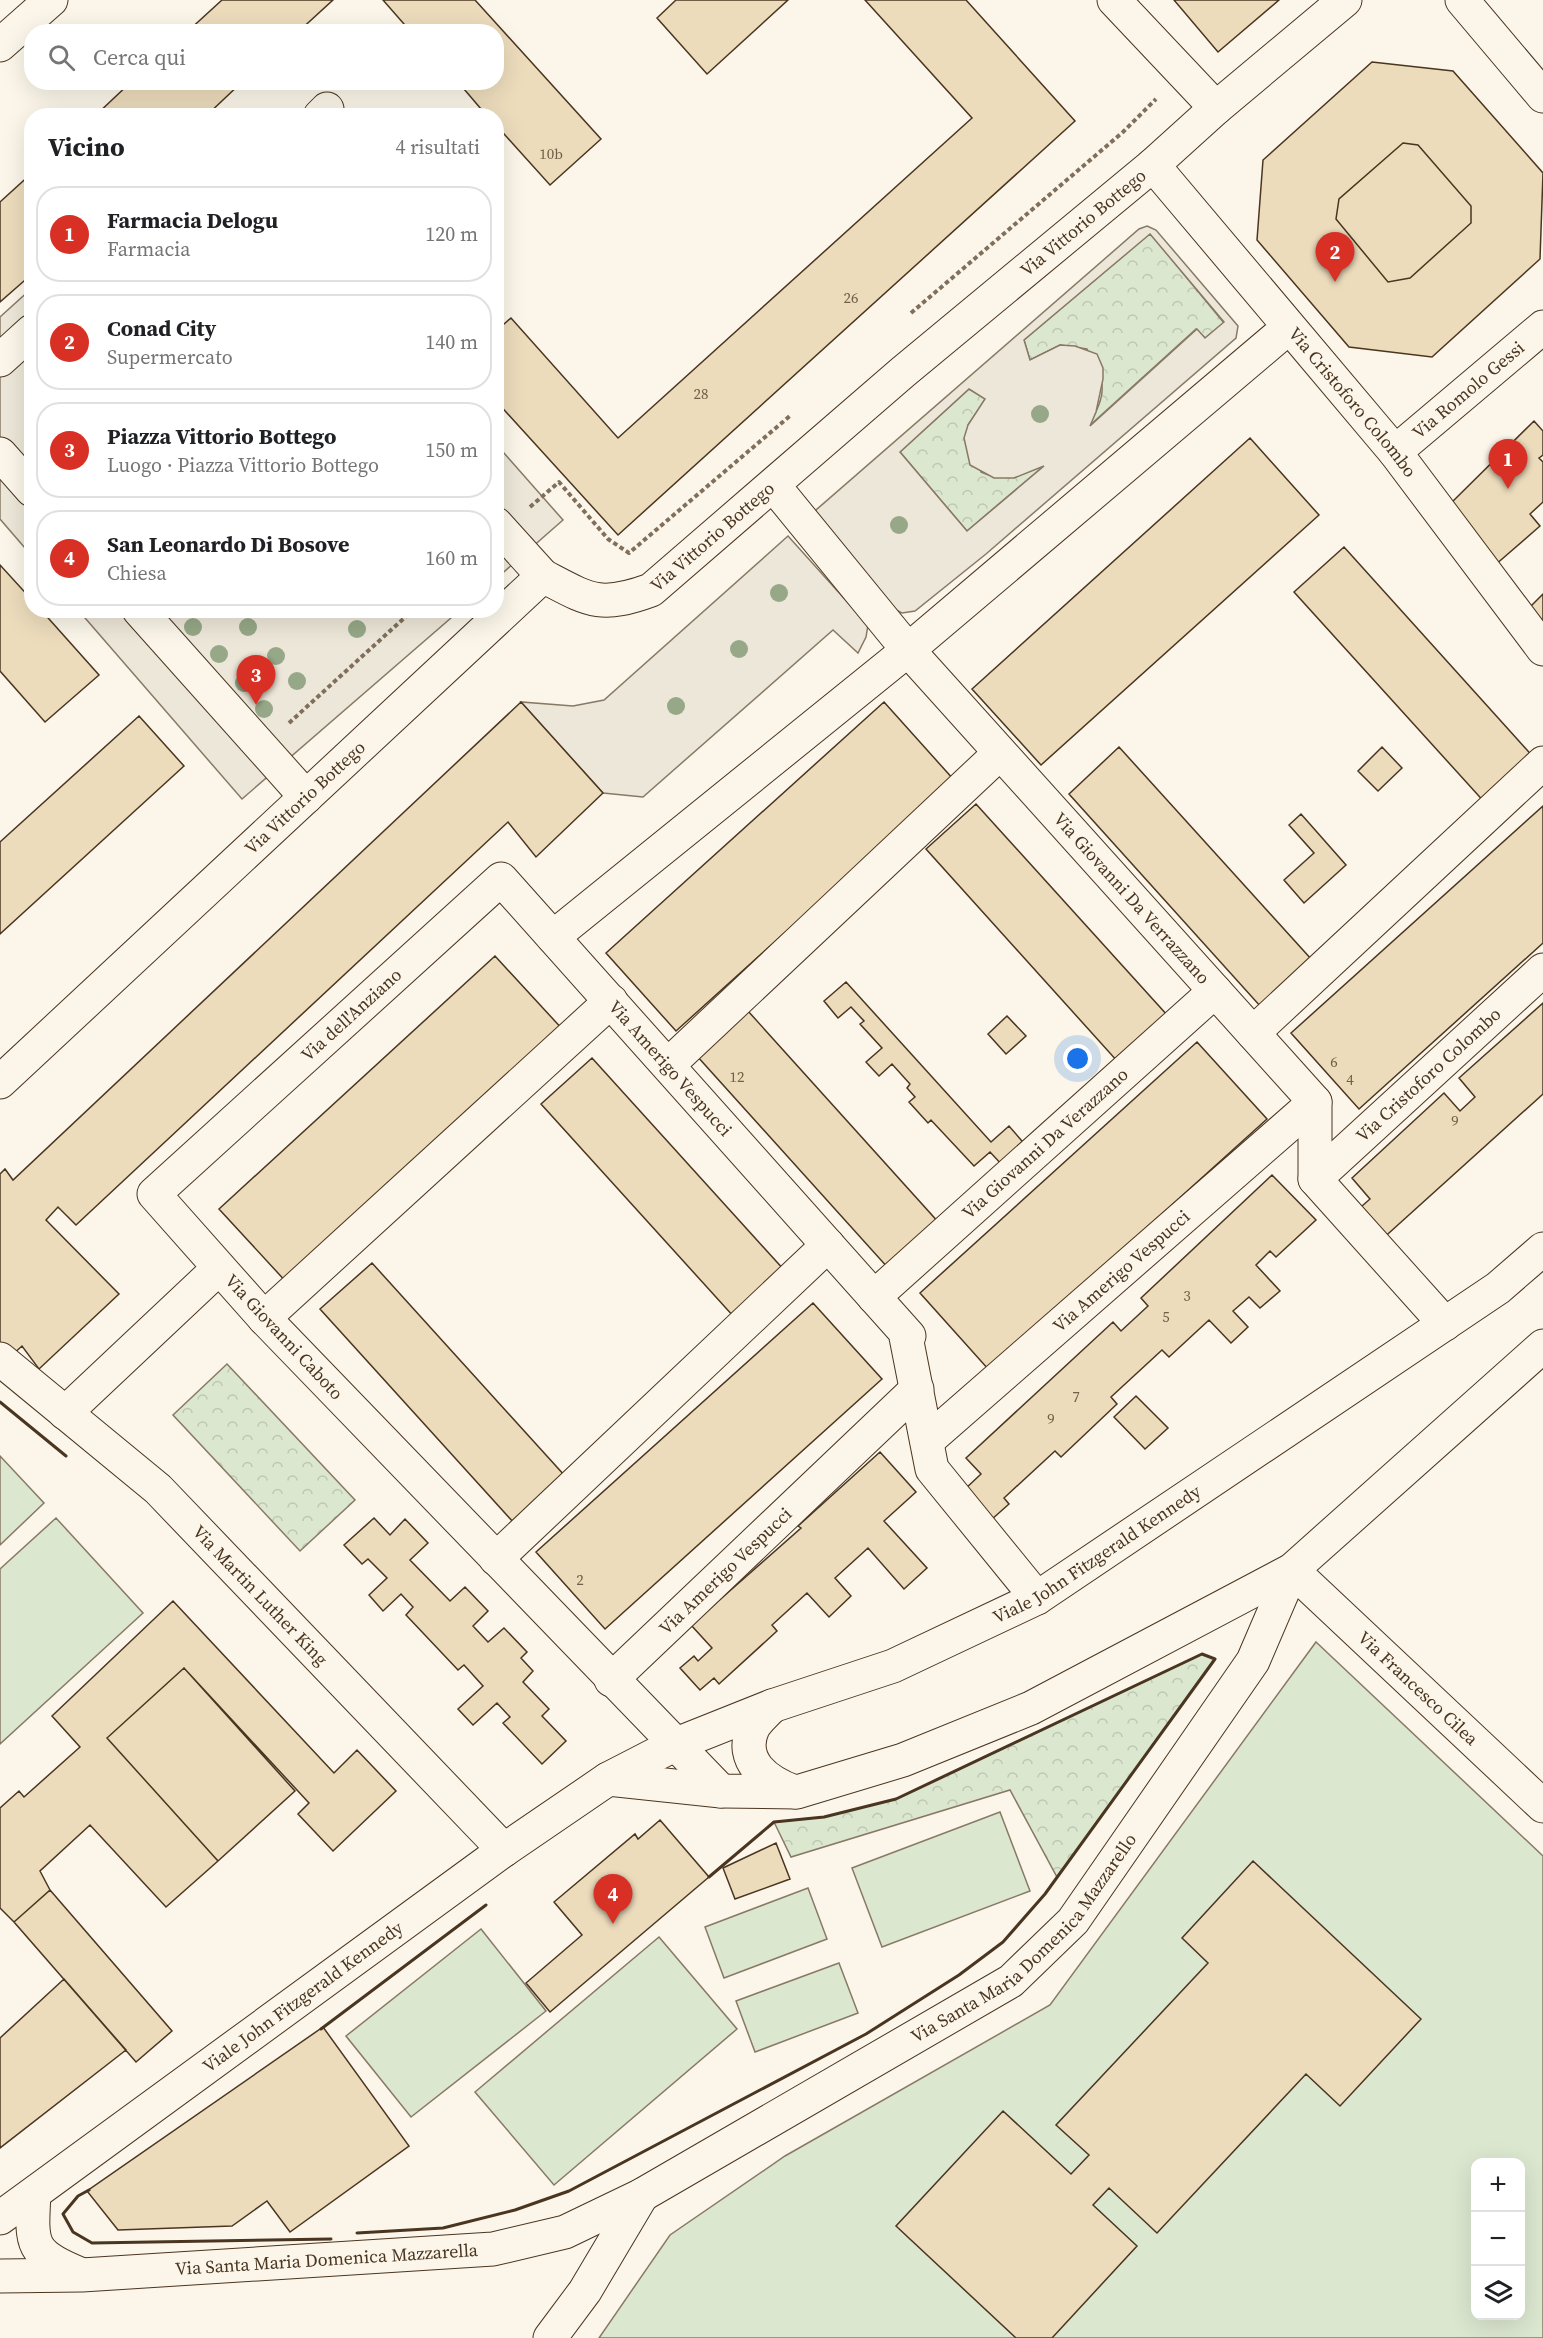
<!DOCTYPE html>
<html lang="it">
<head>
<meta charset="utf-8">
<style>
  :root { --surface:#fff; --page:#f6f6f6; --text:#202124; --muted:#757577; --line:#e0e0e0; --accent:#d93025 }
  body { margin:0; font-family:"Source Serif 4",serif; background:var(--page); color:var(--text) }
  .controls { position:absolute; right:18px; bottom:18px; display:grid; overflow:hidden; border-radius:12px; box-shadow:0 6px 24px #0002 }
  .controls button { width:54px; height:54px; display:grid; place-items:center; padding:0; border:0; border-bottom:2px solid var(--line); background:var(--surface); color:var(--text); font:30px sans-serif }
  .you { position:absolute; left:1078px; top:1059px; width:21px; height:21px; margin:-15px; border:4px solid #fff; border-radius:50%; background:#1a73e8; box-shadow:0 0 0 9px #1a73e833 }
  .badge { display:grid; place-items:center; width:39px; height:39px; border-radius:50%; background:var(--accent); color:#fff; font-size:20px; font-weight:700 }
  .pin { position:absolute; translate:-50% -50px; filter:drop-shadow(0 2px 3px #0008) }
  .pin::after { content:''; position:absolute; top:32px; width:21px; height:18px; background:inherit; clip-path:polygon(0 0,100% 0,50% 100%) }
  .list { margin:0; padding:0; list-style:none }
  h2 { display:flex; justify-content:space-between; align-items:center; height:78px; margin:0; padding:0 24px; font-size:26px }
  h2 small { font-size:20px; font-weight:400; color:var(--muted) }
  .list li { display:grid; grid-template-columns:39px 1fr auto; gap:18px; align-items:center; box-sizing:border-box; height:96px; margin:0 12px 12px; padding:0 12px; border:2px solid var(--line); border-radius:24px }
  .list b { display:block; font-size:22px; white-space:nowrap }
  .list p { margin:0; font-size:20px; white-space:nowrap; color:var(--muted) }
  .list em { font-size:20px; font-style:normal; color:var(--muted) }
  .icon { flex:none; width:33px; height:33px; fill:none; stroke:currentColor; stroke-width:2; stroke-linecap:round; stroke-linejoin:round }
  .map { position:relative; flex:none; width:1543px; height:2338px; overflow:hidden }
  .search { position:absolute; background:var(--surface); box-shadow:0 6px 24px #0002; left:24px; top:24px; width:480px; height:66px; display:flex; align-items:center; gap:15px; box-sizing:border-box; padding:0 21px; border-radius:24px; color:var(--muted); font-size:22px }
  .panel { position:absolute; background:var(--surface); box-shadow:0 6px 24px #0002; left:24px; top:108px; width:480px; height:510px; border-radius:24px }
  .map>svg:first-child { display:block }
  .grass { fill:#dce7d0; stroke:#887966; stroke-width:1.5; fill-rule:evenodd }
  .forest { fill:url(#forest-crowns); stroke:#887966; stroke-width:1.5 }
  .parking { fill:#ede7d9; stroke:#887966; stroke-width:1.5; fill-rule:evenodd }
  .building { fill:#ecdcbc; stroke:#4a3520; stroke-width:1.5 }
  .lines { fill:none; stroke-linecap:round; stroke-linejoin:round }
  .minor-casing { stroke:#4a3520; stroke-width:35 }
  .major-casing { stroke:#4a3520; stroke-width:35 }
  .path { stroke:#7f6f5c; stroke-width:4; stroke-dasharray:4.5 3; stroke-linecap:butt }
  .minor { stroke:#fbf6e9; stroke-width:33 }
  .major { stroke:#fbf6e9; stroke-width:33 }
  .wall { stroke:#4a3520; stroke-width:3 }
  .tree { fill:#96a887 }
  .labels { text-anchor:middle; stroke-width:4.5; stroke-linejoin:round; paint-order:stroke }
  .number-label { font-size:15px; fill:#725f47 }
  .street-label { font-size:18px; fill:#4a3520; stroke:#fbf6e9 }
</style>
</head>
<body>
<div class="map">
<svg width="1543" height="2338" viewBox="0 0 1543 2338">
  <defs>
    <pattern id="forest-crowns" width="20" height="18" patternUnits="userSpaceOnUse" patternTransform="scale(1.5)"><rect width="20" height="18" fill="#dce7d0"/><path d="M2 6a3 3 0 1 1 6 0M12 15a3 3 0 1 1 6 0" fill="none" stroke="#bec7b2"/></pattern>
  </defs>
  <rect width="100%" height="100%" fill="#fbf6e9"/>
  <path class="grass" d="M 0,1456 L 44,1503 L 0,1545 Z
    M 56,1518 L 143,1613 L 0,1744 L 0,1569 Z
    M 1316,1642 L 1543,1856 L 1543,2338 L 599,2338 L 670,2235 L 785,2156 L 1050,2005 ZM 1476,2162 L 1520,2162 L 1520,2316 L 1476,2316 Z
    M 1000,1812 L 1030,1891 L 882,1947 L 852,1868 Z
    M 808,1888 L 827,1939 L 724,1978 L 705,1927 Z
    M 481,1929 L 546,2011 L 411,2117 L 346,2036 Z
    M 659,1937 L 737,2029 L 554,2185 L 475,2092 Z
    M 839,1963 L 858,2013 L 755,2052 L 736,2001 Z"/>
  <path class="forest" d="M 1150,233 L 1224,323 L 1205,338 L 1196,329 L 1088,427 C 1108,391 1106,384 1087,349 L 1060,345 L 1030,360 L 1024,340 Z
    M 969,389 L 986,398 L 968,425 L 981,472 C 1005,483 1023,474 1046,464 L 967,531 L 900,452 Z
    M 227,1364 L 355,1500 L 300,1551 L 173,1415 Z
    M 1202,1654 L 1215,1659 L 1057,1877 L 1010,1790 L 791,1857 L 774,1822 L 824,1817 L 896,1799 Z"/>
  <path class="parking" d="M 1147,226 L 1156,230 L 1238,326 L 1236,338 L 986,554 L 915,611 L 902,613 L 894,609 L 814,518 L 816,510 L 1139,229 ZM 1150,234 L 1224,322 L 1205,338 L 1197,329 L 1090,426 L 1096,412 L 1103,379 L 1103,368 L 1097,354 L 1075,346 L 1060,345 L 1030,360 L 1024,340 ZM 969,389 L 985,399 L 968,425 L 964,438 L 970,465 L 994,478 L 1014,478 L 1044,466 L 967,531 L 900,452 Z
    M 31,289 L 31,555 L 0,519 L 0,317 Z
    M 496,444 L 563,520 L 497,578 L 496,578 Z
    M 788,536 L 868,625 L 866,637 L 858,653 L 833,630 L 643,797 L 603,793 L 521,702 L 573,706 L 604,700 Z
    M 79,611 L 459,611 L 242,799 Z"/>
  <path class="building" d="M 222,0 L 333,0 L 298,32 L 187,32 Z
    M 383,0 L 475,0 L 601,139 L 550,185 L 496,125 L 496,116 L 487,116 L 458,82 L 496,82 L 496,32 L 411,32 Z
    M 676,0 L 788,0 L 707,74 L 657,18 Z
    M 865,0 L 966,0 L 1075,121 L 618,535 L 496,401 L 496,331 L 511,318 L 618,438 L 972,118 Z
    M 1174,0 L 1279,0 L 1218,52 Z
    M 1372,62 L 1453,71 L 1543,173 L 1540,259 L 1432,357 L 1349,347 L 1257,240 L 1263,160 Z
    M 131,82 L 242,82 L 206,116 L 95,116 Z
    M 1403,143 L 1418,145 L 1471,206 L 1471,223 L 1410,278 L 1388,282 L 1336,219 L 1339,199 Z
    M 32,173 L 32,274 L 0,302 L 0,202 Z
    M 1534,421 L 1543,431 L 1543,455 L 1539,458 L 1543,462 L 1543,502 L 1530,514 L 1540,526 L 1494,566 L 1447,507 Z
    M 1250,438 L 1319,515 L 1041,765 L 972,689 Z
    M 1344,547 L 1536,760 L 1487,805 L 1294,592 Z
    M 0,565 L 32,600 L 32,610 L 41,610 L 99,675 L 45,722 L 0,671 Z
    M 1543,594 L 1543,627 L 1527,610 Z
    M 521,702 L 603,793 L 536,857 L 508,822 L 76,1225 L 58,1207 L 46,1220 L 119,1294 L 39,1369 L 22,1346 L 10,1357 L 0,1346 L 0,1174 L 5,1169 L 13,1180 Z
    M 884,702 L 954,780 L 676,1031 L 606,953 Z
    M 139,716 L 184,766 L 0,934 L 0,842 Z
    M 1119,747 L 1312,960 L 1261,1007 L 1069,794 Z
    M 1382,747 L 1402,768 L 1378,791 L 1358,771 Z
    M 976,804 L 1168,1016 L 1118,1062 L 926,849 Z
    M 1543,806 L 1543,943 L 1359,1109 L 1291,1033 Z
    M 1301,814 L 1346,865 L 1304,903 L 1284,880 L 1314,853 L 1289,825 Z
    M 495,956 L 565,1032 L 289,1285 L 219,1209 Z
    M 846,982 L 991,1142 L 1009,1126 L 1028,1148 L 1005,1168 L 990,1152 L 974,1166 L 931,1120 L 928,1123 L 909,1102 L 915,1097 L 907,1088 L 910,1084 L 892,1064 L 879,1076 L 866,1062 L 882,1048 L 860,1024 L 864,1021 L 851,1007 L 838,1018 L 824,1001 Z
    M 1543,1003 L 1543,1094 L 1379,1242 L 1353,1214 L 1370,1199 L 1352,1178 L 1444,1093 L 1460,1111 L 1475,1097 L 1459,1078 Z
    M 748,1011 L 940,1224 L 889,1269 L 697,1056 Z
    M 1007,1016 L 1026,1036 L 1006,1054 L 988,1034 Z
    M 1197,1042 L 1267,1119 L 989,1370 L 920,1293 Z
    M 592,1058 L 785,1271 L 734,1317 L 541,1104 Z
    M 1272,1175 L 1316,1220 L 1276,1257 L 1270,1251 L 1256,1265 L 1280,1291 L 1260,1308 L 1249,1297 L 1233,1311 L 1248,1327 L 1231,1343 L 1209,1320 L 1169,1357 L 1162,1350 L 1111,1397 L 1117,1404 L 1061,1457 L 1055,1451 L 1004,1498 L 1009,1504 L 991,1520 L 964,1490 L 981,1474 L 966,1458 L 1113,1322 L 1121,1331 L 1148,1306 L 1141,1298 Z
    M 372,1263 L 565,1476 L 514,1523 L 320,1309 Z
    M 813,1303 L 882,1379 L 605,1629 L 536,1552 Z
    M 1136,1396 L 1168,1428 L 1145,1449 L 1114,1417 Z
    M 880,1452 L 916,1492 L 884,1521 L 927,1568 L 904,1589 L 868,1548 L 835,1578 L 851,1596 L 829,1617 L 807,1593 L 772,1625 L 777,1631 L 719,1684 L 714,1678 L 700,1690 L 680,1668 L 694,1656 L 698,1661 L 712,1648 L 691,1625 L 801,1528 L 798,1526 Z
    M 374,1518 L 390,1535 L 405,1519 L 428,1543 L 410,1560 L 450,1601 L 465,1587 L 488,1611 L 473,1626 L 488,1642 L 504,1628 L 527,1652 L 521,1658 L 533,1671 L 523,1682 L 549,1709 L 542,1716 L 566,1741 L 542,1764 L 503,1723 L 510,1717 L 497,1703 L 473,1725 L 458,1709 L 483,1686 L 464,1665 L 458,1670 L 406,1615 L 413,1607 L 401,1594 L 383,1611 L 369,1595 L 387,1578 L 368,1559 L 362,1564 L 344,1545 Z
    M 173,1601 L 334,1773 L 357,1750 L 396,1791 L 333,1851 L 298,1814 L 309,1803 L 184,1668 L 107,1738 L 218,1861 L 166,1907 L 90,1825 L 40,1871 L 50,1890 L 14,1922 L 0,1908 L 0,1808 L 19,1791 L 24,1797 L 80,1747 L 52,1716 Z
    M 184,1668 L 295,1791 L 218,1861 L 107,1738 Z
    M 660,1820 L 709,1877 L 550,2012 L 526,1983 L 582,1935 L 554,1902 L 635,1834 L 638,1839 Z
    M 776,1843 L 790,1879 L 735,1899 L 723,1868 Z
    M 1253,1861 L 1421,2019 L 1340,2106 L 1306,2074 L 1157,2233 L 1109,2188 L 1093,2205 L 1137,2246 L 1052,2338 L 1016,2338 L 896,2226 L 1003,2111 L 1071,2174 L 1089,2155 L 1056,2125 L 1208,1963 L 1182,1938 Z
    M 50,1890 L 172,2031 L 136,2062 L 14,1922 Z
    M 64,1979 L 126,2050 L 0,2148 L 0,2038 Z
    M 323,2027 L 409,2146 L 290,2232 L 267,2201 L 232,2226 L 118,2230 L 87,2191 Z"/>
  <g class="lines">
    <defs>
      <g id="minor">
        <path d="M 1114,0 L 1216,108"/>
        <path d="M 1462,0 L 1543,96"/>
        <path d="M 320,116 L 327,109"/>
        <path id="s1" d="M 1153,165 L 1395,452 L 1543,649"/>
        <path d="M 0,360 L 32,331"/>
        <path id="s2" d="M 1395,452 L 1543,327"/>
        <path d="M 0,454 L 32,490"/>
        <path id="s3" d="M 774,486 L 908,650 L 1315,1102 L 1315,1179 L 1445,1324"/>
        <path d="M 496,524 L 543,576"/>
        <path d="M 139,610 L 306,797"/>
        <path d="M 553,937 L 908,650 L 1288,328"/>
        <path d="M 1253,1033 L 1543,763"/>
        <path d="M 668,1065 L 1000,753"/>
        <path id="s4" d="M 0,1082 L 543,576 C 589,600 599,609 651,590 L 903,372 L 1153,165 L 1216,108 L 1345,0"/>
        <path id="s5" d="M 1315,1179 L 1543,970"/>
        <path id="s6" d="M 874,1297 L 1215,991"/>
        <path d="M 264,1318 L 611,1001"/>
        <path id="s7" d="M 0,1359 L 158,1489 L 504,1850"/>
        <path d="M 65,1413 L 219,1268"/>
        <path id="s8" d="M 927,1441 L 1315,1102"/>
        <path d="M 496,1559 L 828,1245"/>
        <path id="s9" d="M 611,1680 L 917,1389"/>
        <path d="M 772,1706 C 766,1713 757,1720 753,1728 C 738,1761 767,1782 795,1792"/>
        <path d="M 608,1779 L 721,1791 L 797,1792 L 903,1760 L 1031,1708 L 1292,1570 L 1543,1346"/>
        <path id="s10" d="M 721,1791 L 264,1318 L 154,1194 L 501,879 L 909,1336 L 906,1337 L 932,1469 L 1037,1598"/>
        <path d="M 34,2194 C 31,2245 30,2254 80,2274"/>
        <path id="s11" d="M 0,2218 L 504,1850 L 608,1779 L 674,1745 L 772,1706 L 893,1666 L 1037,1598 L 1498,1288 L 1543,1249"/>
        <path id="s12" d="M 0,2276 L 82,2275 L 493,2249 L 565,2232 L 642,2195 L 1011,1981 L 1073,1921 L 1253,1661 L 1292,1570 L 1543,1806"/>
        <path d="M 550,2338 L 585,2291 L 642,2195"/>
      </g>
      <path id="major" d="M 0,45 L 51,0"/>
    </defs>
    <use href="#minor" class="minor-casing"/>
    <use href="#major" class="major-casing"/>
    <path class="path" d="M 911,313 L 1123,132 L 1156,99
      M 530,507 L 559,482 L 608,539 L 629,553 L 791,415
      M 289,723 L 413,610"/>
    <use href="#minor" class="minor"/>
    <use href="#major" class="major"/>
    <path class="wall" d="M 0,1402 L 66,1456
      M 321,2029 L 486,1905
      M 89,2190 L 78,2196 L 63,2214 L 73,2232 L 92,2243 L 331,2239
      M 357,2233 L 443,2228 L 515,2210 L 569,2191 L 866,2034 L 959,1975 L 1003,1942 L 1045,1894 L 1215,1659 L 1202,1654 L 896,1799 L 824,1817 L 774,1822 L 709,1877"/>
  </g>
  <g class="tree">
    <circle cx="1040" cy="414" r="9"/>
    <circle cx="899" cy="525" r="9"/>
    <circle cx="779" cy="593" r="9"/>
    <circle cx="193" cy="627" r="9"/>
    <circle cx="248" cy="627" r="9"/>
    <circle cx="357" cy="629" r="9"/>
    <circle cx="739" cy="649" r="9"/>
    <circle cx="219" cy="654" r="9"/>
    <circle cx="276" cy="656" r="9"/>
    <circle cx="297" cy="681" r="9"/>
    <circle cx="244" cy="683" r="9"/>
    <circle cx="676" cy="706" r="9"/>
    <circle cx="264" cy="709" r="9"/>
  </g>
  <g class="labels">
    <g class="number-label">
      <text x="551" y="159">10b</text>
      <text x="851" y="303">26</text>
      <text x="701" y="399">28</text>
      <text x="1334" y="1067">6</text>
      <text x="737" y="1082">12</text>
      <text x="1350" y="1085">4</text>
      <text x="1455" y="1126">9</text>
      <text x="1187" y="1301">3</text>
      <text x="1166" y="1322">5</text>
      <text x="1076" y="1402">7</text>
      <text x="1051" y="1424">9</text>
      <text x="580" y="1585">2</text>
    </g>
    <g class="street-label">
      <text dy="6" stroke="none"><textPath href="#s4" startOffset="1424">Via Vittorio Bottego</textPath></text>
      <text dy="6" stroke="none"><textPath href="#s2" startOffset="96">Via Romolo Gessi</textPath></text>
      <text dy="6" stroke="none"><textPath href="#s1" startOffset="310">Via Cristoforo Colombo</textPath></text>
      <text dy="6" stroke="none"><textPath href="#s4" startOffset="938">Via Vittorio Bottego</textPath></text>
      <text dy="6" stroke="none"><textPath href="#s4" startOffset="417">Via Vittorio Bottego</textPath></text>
      <text dy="6" stroke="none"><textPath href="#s3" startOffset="546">Via Giovanni Da Verrazzano</textPath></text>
      <text dy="6" stroke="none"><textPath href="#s10" startOffset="1090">Via dell'Anziano</textPath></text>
      <text dy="6" stroke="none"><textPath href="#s10" startOffset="1546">Via Amerigo Vespucci</textPath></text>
      <text dy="6" stroke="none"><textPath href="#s5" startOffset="154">Via Cristoforo Colombo</textPath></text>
      <text dy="6" stroke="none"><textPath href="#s6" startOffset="230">Via Giovanni Da Verazzano</textPath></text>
      <text dy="6" stroke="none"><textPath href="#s8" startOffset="258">Via Amerigo Vespucci</textPath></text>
      <text transform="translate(284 1337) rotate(47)" y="6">Via Giovanni Caboto</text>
      <text dy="6" stroke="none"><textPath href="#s11" startOffset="1290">Viale John Fitzgerald Kennedy</textPath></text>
      <text dy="6" stroke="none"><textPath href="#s9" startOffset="158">Via Amerigo Vespucci</textPath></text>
      <text dy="6" stroke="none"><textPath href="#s7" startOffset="352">Via Martin Luther King</textPath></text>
      <text dy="6" stroke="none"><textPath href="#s12" startOffset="1754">Via Francesco Cilea</textPath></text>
      <text dy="6" stroke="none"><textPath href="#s12" startOffset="1118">Via Santa Maria Domenica Mazzarello</textPath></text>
      <text dy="6" stroke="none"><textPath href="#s11" startOffset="375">Viale John Fitzgerald Kennedy</textPath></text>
      <text dy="6" stroke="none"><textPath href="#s12" startOffset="327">Via Santa Maria Domenica Mazzarella</textPath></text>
    </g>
  </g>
</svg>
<div class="controls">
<button>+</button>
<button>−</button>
<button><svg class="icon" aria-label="layers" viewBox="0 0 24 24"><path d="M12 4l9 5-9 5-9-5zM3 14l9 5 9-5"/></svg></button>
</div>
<div class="you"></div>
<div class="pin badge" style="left:1508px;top:489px">1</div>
<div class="pin badge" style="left:1335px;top:282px">2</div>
<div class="pin badge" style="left:256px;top:705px">3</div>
<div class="pin badge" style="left:613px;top:1924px">4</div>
<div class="search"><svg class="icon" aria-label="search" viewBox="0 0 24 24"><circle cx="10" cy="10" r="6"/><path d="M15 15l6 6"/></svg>Cerca qui</div>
<section class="panel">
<h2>Vicino<small>4 risultati</small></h2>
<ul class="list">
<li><span class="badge">1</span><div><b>Farmacia Delogu</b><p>Farmacia</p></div><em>120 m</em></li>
<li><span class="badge">2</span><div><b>Conad City</b><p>Supermercato</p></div><em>140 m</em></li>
<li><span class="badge">3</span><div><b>Piazza Vittorio Bottego</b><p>Luogo · Piazza Vittorio Bottego</p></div><em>150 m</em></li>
<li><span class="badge">4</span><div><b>San Leonardo Di Bosove</b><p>Chiesa</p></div><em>160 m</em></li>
</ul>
</section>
</div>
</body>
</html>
